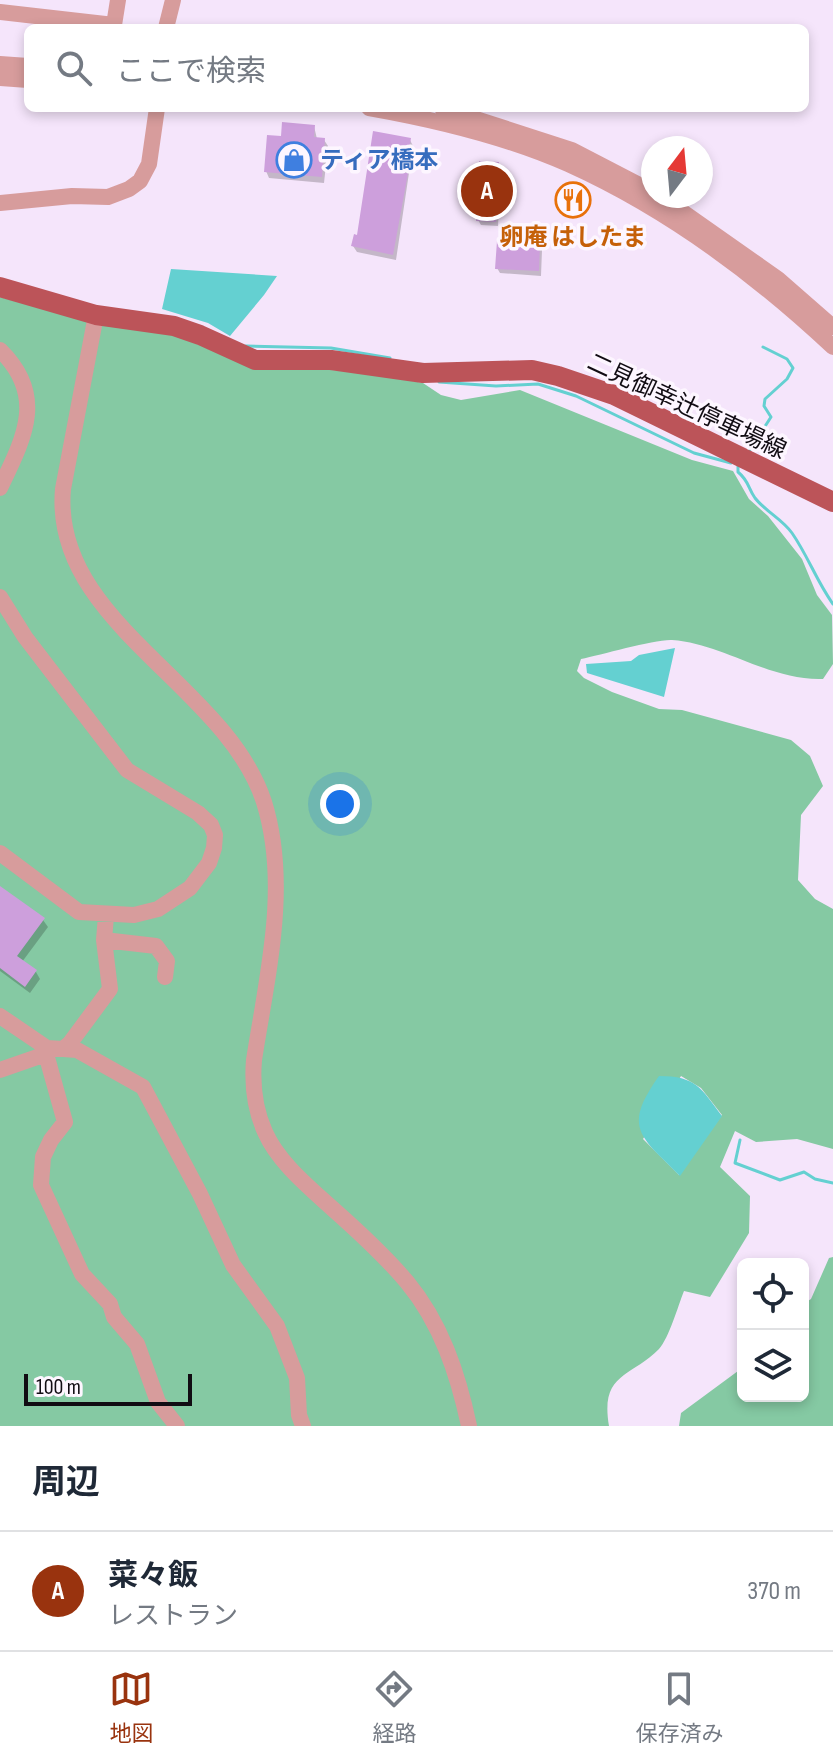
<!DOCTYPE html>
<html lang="ja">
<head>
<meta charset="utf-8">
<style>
  :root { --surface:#fff; --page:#f2f2f3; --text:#1f2937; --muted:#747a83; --line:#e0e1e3; --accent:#99330e }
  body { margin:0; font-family:"Sofia Sans Condensed","Noto Sans JP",sans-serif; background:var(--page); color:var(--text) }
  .controls { position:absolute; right:24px; bottom:24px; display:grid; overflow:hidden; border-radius:12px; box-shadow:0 4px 12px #0003 }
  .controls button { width:72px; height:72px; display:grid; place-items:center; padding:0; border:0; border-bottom:2px solid var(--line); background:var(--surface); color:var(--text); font:40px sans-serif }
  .compass { position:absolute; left:641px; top:136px; width:72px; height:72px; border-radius:50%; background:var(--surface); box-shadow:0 4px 12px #0003; rotate:16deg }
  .scale { position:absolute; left:24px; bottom:20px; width:168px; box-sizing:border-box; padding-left:8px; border:4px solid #110c13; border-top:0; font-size:22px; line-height:28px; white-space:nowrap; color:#110c13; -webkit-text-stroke:6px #fdf6ff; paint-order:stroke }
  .you { position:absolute; left:340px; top:804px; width:28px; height:28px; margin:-20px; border:6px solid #fff; border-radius:50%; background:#1a73e8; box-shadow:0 0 0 12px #1a73e833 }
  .badge { display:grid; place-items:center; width:52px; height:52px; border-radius:50%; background:var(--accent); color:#fff; font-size:26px; font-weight:700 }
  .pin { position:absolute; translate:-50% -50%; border:4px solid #fff; box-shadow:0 2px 8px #0006 }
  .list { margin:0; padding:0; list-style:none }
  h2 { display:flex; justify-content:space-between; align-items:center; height:104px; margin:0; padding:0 32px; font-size:34px }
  h2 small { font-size:26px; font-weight:400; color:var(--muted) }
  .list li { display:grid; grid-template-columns:52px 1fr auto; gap:24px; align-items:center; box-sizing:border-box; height:120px; padding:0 32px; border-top:2px solid var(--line) }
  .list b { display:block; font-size:30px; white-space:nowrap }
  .list p { margin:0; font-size:26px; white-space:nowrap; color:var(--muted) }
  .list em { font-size:26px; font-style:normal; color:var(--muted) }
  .icon { flex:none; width:44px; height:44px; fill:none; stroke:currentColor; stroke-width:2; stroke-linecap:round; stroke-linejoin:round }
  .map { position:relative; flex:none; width:833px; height:1426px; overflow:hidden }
  .search { position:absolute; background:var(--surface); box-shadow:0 4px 12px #0003; left:24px; right:24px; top:24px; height:88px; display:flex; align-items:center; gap:20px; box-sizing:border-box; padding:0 28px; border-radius:12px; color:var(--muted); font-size:30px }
  .sheet { height:224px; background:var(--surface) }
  nav { display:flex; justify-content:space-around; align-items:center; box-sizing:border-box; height:112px; border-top:2px solid var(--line); background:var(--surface); font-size:22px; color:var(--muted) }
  nav a { display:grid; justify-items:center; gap:4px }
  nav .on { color:var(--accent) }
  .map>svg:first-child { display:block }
  .green { fill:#85c9a3; fill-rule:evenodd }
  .water { fill:#64d0d1 }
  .shadow { fill:#0003 }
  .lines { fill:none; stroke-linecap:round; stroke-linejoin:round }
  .stream { stroke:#64d0d1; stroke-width:3 }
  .building { fill:#cd9fdc }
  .minor { stroke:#d79c9c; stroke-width:16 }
  .major { stroke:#bc5459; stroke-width:20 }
  .labels { text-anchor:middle; stroke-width:7; stroke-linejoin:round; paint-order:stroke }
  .shop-label { font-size:24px; font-weight:bold; fill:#366cbe; stroke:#fdf6ff; text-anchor:start }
  .food-label { font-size:24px; font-weight:bold; fill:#c56008; stroke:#fdf6ff }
  .street-label { font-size:24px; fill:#110c13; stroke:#fdf6ff }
</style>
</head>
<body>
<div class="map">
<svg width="833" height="1426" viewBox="0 0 833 1426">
  <rect width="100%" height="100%" fill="#f5e5fb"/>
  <path class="green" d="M 0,297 L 63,314 L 158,328 L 271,368 L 360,371 L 423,383 L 441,395 L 461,400 L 520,390 L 692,460 L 733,471 L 749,499 L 768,516 L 802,559 L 817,595 L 832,615 L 833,664 L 823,679 C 769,681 725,644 672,640 C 655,639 601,655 581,659 L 577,671 L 584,678 L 612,692 L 659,709 L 682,710 L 791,740 L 810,756 L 823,786 L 801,815 L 798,880 L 815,899 L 833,909 L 833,1149 L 797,1139 L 756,1142 L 735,1131 L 720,1167 L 750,1196 L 749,1233 L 710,1297 L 684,1291 C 678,1306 669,1338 659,1349 C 630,1378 600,1373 609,1426 L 0,1426 ZM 681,1076 L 701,1088 L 722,1115 L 679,1175 L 643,1139 Z
    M 833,1257 L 833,1426 L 679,1426 L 681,1413 L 738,1371 L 743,1358 L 743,1396 L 803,1396 L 803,1304 L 811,1299 L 829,1258 Z"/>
  <path class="water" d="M 171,269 L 277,276 L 264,295 L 230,336 L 208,323 L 162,309 Z
    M 675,648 L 664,697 L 587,673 L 586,664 L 631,661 L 639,655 Z
    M 659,1076 C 696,1076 701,1088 722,1116 L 680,1176 C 640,1136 622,1128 659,1076 Z"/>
  <path class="shadow" d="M 314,126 L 317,139 L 324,140 L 328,146 L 324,183 L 269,178 L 266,171 L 283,138 Z
    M 410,140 L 413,146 L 396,260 L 357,252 L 353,246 Z
    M 498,164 L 501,169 L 498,226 L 481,225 L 478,220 Z
    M 539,245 L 542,250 L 541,276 L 500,273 L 497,268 Z
    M 0,888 L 43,920 L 48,927 L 22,962 L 36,972 L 40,979 L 30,993 L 0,971 Z"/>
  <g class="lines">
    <path class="stream" d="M 246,346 L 331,348 L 390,358
      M 439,382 L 496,386 L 538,384 L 576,396 L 694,453 L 731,463
      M 748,453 L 771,417 L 764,406 L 765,399 L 787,379 L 793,368 L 787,359 L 763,347
      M 738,465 L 738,472 C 749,481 748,488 755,498 C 765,511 782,519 792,533 C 808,556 817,582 833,604
      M 740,1140 L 735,1163 L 780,1180 L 804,1172 L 815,1179 L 833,1183"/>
  </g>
  <path class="building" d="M 282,122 L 315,125 L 314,137 L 325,138 L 322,177 L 264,172 L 267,135 L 281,136 Z
    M 373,131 L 411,138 L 405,173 L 408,173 L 393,255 L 351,246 L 354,234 L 357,235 Z
    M 479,161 L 499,162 L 496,222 L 476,221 Z
    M 497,241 L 540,243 L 539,271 L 495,269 Z
    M 0,886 L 45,918 L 17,956 L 37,970 L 25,987 L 0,968 Z"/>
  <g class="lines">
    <path class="minor" d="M 0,12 L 114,25 L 118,0
      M 166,28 L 173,0
      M 0,64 L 28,66
      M 0,78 L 28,80
      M 369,108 C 437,120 505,136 568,164 C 668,209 754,273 833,347
      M 442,108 L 572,150 L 653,192
      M 660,196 L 778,279 L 833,327
      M 0,203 L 72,196 L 108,197 L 129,189 L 140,181 L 149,164 L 157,108
      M 96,315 L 63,489 C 51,622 226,684 264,802 C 290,885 267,976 254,1060 C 252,1084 255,1110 265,1132 C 278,1162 309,1187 333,1209 C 359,1232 385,1256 407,1282 C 441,1323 458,1374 469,1426
      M 0,350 C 47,396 24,438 0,488
      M 0,597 L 25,637 L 127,770 L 198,813 L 211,825 L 215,835 L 214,848 L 209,863 L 190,888 L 158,909 L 134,915 L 79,912 L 0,853
      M 104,940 L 156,946 L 167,961 L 165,977
      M 0,1016 L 47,1048 L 63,1049 L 70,1043 L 110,989 L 104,940 L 106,916
      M 47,1048 L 46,1054 L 65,1122 L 51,1140 L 43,1157 L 41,1185 L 82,1274 L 110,1304 L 114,1317 L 137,1344 L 158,1402 L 177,1426
      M 63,1049 L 77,1050 L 143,1087 L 200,1194 L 233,1265 L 277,1326 L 297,1378 L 299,1415 L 303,1426
      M 0,1070 L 46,1054"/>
    <path class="major" d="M 0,287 L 96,315 L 174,326 L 200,335 L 255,360 L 331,360 L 423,373 L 532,370 L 558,376 L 614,395 L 833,502"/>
  </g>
  <defs>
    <symbol id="shop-ring" viewBox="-11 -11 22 22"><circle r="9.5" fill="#fdf6ff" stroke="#3f7fe0" stroke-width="1.5"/><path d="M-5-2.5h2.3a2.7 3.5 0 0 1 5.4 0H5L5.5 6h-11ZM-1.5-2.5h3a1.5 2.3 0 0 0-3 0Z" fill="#3f7fe0"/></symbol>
    <symbol id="restaurant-ring" viewBox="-11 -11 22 22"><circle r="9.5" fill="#fdf6ff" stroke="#e8710a" stroke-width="1.5"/><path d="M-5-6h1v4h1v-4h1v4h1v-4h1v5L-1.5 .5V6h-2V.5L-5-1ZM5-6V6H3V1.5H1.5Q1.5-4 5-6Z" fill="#e8710a"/></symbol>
  </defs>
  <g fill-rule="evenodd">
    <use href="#shop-ring" x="274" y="140" width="40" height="40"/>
    <use href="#restaurant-ring" x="553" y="180" width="40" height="40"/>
  </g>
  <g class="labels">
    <g class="shop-label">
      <text x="320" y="168">ティア橋本</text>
    </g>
    <g class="food-label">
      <text x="573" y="245">卵庵 はしたま</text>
    </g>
    <g class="street-label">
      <text transform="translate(687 406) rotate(25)" y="8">二見御幸辻停車場線</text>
    </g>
  </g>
</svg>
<div class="controls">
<button><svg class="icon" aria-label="locate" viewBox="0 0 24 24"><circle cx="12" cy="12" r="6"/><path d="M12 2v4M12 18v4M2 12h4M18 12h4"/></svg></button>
<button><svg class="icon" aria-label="layers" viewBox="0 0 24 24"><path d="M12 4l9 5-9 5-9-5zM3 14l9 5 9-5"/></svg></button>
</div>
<svg class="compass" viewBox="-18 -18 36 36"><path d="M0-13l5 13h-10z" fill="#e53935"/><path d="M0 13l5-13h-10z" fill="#747a83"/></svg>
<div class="scale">100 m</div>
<div class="you"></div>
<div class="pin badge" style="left:487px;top:191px">A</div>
<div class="search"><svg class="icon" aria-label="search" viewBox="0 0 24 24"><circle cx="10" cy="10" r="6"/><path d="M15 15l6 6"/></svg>ここで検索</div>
</div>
<section class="sheet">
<h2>周辺<small></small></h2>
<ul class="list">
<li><span class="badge">A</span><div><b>菜々飯</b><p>レストラン</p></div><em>370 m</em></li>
</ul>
</section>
<nav>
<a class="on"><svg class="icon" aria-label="map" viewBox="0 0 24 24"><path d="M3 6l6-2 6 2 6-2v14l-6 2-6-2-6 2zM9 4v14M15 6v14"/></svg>地図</a>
<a><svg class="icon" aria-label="directions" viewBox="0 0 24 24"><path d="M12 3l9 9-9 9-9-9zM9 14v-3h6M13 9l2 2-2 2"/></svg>経路</a>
<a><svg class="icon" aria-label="saved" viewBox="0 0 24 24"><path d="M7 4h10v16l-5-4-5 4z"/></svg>保存済み</a>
</nav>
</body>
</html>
